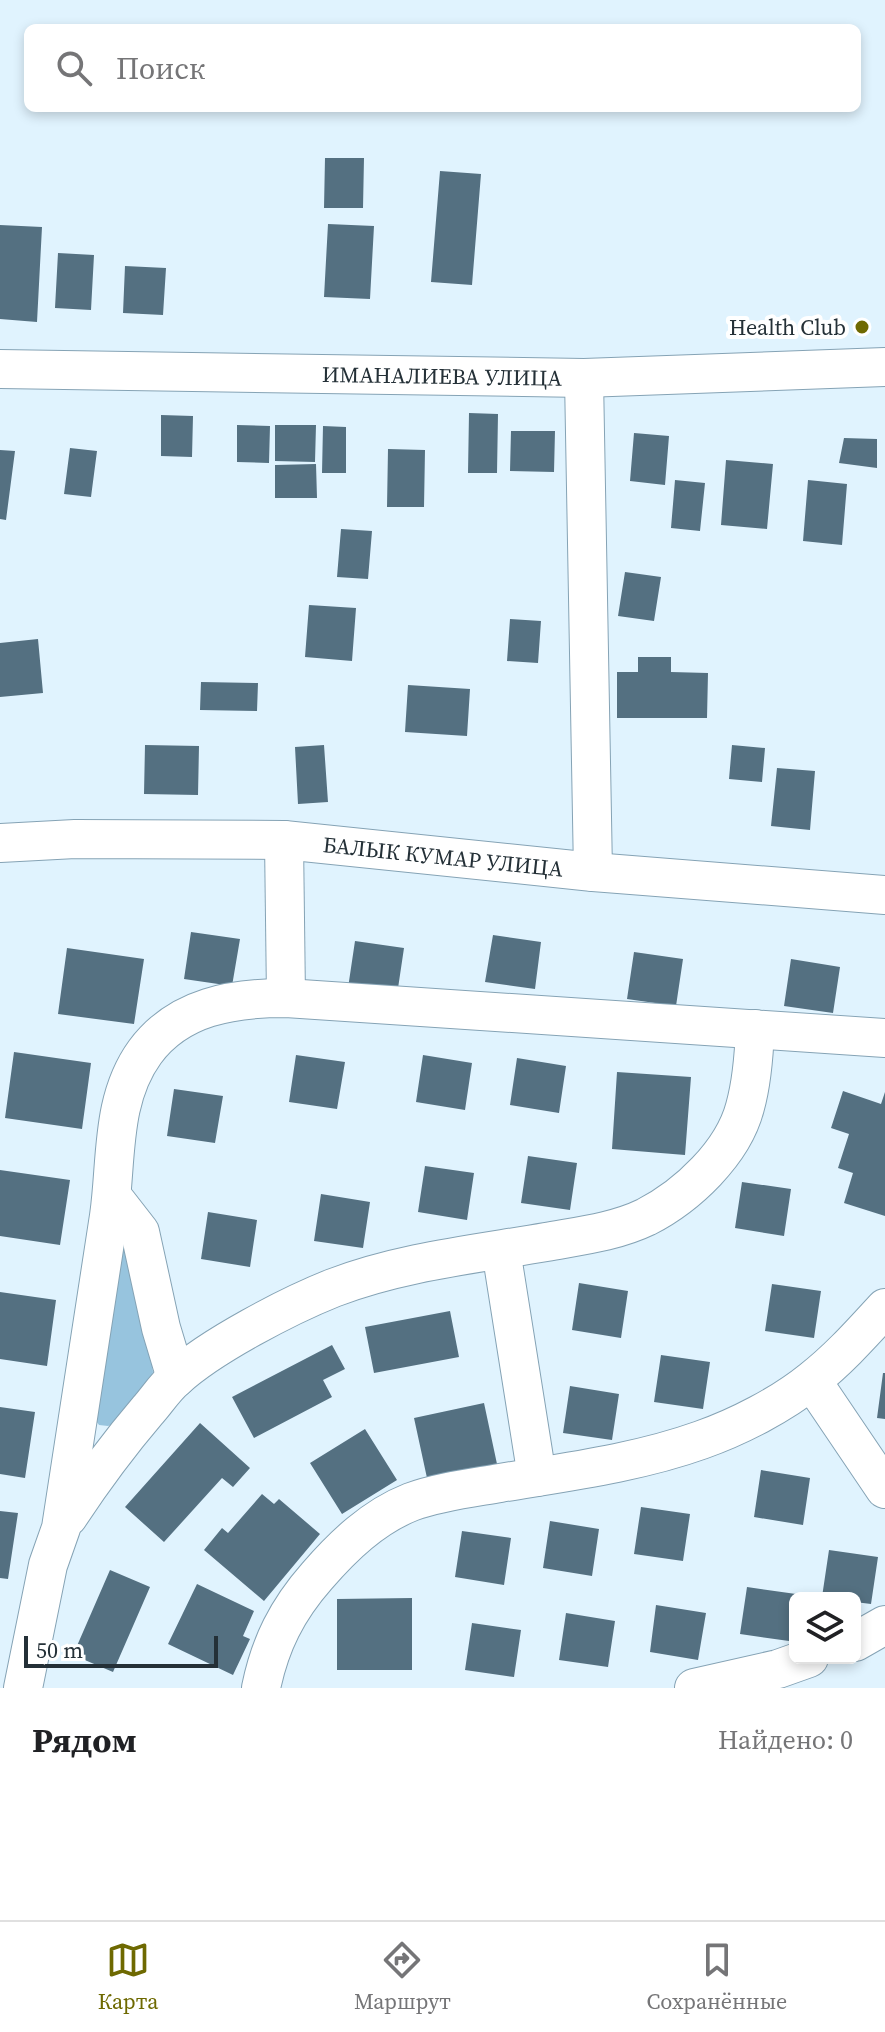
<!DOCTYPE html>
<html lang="ru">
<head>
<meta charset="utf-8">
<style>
  :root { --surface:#fff; --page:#f2f2f2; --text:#202124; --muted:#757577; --line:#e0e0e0; --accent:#6e6901 }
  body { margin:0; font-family:"Source Serif 4",serif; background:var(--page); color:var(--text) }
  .controls { position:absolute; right:24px; bottom:24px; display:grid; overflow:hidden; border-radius:12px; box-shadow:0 4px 12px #0003 }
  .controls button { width:72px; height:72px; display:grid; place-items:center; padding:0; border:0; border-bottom:2px solid var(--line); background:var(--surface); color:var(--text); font:40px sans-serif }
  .scale { position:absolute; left:24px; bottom:20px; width:194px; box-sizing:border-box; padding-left:8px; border:4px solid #243037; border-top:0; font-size:22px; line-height:28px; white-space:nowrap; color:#243037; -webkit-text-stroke:6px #fff; paint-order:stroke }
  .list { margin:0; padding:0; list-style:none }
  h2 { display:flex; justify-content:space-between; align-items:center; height:104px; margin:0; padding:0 32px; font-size:34px }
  h2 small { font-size:26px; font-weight:400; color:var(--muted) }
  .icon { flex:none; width:44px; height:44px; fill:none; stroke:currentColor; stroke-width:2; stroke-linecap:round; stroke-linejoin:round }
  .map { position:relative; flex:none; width:885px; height:1688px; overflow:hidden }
  .search { position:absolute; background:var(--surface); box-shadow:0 4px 12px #0003; left:24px; right:24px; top:24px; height:88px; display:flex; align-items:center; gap:20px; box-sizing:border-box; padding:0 28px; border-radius:12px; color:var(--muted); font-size:30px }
  .sheet { height:232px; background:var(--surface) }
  nav { display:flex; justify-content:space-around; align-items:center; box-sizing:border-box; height:112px; border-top:2px solid var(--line); background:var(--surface); font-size:22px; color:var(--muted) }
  nav a { display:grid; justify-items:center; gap:4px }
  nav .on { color:var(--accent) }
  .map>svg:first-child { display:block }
  .green { fill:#97c4de }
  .building { fill:#547081 }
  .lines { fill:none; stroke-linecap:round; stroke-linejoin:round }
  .minor-casing { stroke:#85a3b5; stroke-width:40 }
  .minor { stroke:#fff; stroke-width:38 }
  .poi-dot { fill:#6e6901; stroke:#fff; stroke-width:3 }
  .labels { text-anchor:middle; stroke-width:8; stroke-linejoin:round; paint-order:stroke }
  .poi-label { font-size:22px; fill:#243037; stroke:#fff; text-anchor:end }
  .street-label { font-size:22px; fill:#243037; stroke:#fff }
</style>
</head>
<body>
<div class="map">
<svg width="885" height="1688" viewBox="0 0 885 1688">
  <rect width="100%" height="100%" fill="#e0f3fe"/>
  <path class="green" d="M 125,1246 L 151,1356 L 153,1372 L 149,1387 L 116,1423 L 108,1426 L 99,1425 L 94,1418 L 121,1249 Z"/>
  <path class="building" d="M 325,158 L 364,158 L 363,208 L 324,208 Z
    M 440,171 L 481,174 L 472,285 L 431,282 Z
    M 328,224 L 374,226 L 370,299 L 324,297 Z
    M 0,225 L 42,227 L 37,322 L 0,319 Z
    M 58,253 L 94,255 L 91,310 L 55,308 Z
    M 125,266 L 166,268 L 163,315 L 123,313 Z
    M 469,413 L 498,414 L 497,473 L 468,473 Z
    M 161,415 L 193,416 L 192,457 L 161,456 Z
    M 237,425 L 270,426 L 269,463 L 237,462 Z
    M 275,425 L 316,425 L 315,462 L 275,461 Z
    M 323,426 L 346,427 L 346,473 L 322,473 Z
    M 511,431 L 555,431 L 554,472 L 510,471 Z
    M 634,433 L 669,436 L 665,485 L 630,481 Z
    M 844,438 L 877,439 L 877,468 L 839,463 Z
    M 70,448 L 97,451 L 91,497 L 64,494 Z
    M 388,449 L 425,450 L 424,507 L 387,507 Z
    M 0,450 L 15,451 L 6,520 L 0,519 Z
    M 726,460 L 773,464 L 767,529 L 721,525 Z
    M 316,464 L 317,498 L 275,498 L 275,465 Z
    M 675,480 L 705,483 L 700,531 L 671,528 Z
    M 808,480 L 847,484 L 842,545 L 803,541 Z
    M 341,529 L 372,531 L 368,579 L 337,577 Z
    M 625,572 L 661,577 L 654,621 L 618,616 Z
    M 309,605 L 356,608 L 352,661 L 305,657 Z
    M 510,619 L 541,621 L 538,663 L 507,661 Z
    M 38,639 L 43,693 L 0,697 L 0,643 Z
    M 638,657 L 671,657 L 671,672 L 708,673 L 707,718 L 617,718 L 617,672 L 638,672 Z
    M 201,682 L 258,683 L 257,711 L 200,710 Z
    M 408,685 L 470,689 L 467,736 L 405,732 Z
    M 145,745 L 199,746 L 198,795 L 144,794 Z
    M 324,745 L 328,802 L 298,804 L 295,747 Z
    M 732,745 L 765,748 L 762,782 L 729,779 Z
    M 777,768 L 815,771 L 810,830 L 771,826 Z
    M 191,932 L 240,939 L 232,986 L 184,979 Z
    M 493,935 L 541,942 L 535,989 L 485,982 Z
    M 355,941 L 404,948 L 397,995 L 348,988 Z
    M 67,948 L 144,959 L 134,1024 L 58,1014 Z
    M 634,952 L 683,959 L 676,1006 L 627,999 Z
    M 791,959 L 840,967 L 833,1013 L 784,1006 Z
    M 14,1052 L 91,1063 L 82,1129 L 5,1118 Z
    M 296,1055 L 345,1062 L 337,1109 L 289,1102 Z
    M 423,1055 L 472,1063 L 465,1110 L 416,1102 Z
    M 517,1058 L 566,1066 L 559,1113 L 510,1105 Z
    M 617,1072 L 691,1077 L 685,1155 L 612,1149 Z
    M 174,1089 L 223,1096 L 215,1143 L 167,1136 Z
    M 843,1091 L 881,1104 L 885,1092 L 885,1216 L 844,1203 L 853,1173 L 838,1168 L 849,1134 L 831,1128 Z
    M 528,1156 L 577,1163 L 570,1210 L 521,1203 Z
    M 425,1166 L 474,1173 L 467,1220 L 418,1212 Z
    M 0,1170 L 70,1180 L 60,1245 L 0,1236 Z
    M 742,1182 L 791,1189 L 784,1236 L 735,1228 Z
    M 321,1194 L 370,1202 L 363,1248 L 314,1241 Z
    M 208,1212 L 257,1220 L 250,1267 L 201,1259 Z
    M 579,1283 L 628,1291 L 621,1338 L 572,1330 Z
    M 772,1284 L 821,1291 L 814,1338 L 765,1331 Z
    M 0,1292 L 56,1300 L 47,1366 L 0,1359 Z
    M 450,1311 L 459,1357 L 374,1373 L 365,1327 Z
    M 332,1345 L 345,1369 L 323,1380 L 332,1397 L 254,1438 L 232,1397 Z
    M 661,1355 L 710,1362 L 703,1409 L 654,1402 Z
    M 883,1373 L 885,1373 L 885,1419 L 877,1418 Z
    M 570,1386 L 619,1394 L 612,1440 L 563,1433 Z
    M 484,1403 L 497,1464 L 427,1478 L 414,1418 Z
    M 0,1407 L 35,1412 L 25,1478 L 0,1474 Z
    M 200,1423 L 250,1468 L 233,1487 L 222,1478 L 164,1542 L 125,1507 Z
    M 365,1429 L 397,1480 L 342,1514 L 310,1463 Z
    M 761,1470 L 810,1478 L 803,1525 L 754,1517 Z
    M 262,1494 L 274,1504 L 279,1499 L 320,1534 L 264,1601 L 204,1550 L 222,1528 L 228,1533 Z
    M 641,1507 L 690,1514 L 683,1561 L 634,1554 Z
    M 0,1511 L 18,1513 L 8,1579 L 0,1578 Z
    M 550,1521 L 599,1529 L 592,1576 L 543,1568 Z
    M 462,1531 L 511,1538 L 504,1585 L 455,1577 Z
    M 829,1550 L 878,1557 L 871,1604 L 855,1602 L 855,1598 L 822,1597 Z
    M 110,1570 L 150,1587 L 113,1672 L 73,1655 Z
    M 197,1584 L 254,1611 L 243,1636 L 250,1639 L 233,1675 L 168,1644 Z
    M 747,1587 L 796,1594 L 789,1641 L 740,1634 Z
    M 412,1598 L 412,1670 L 337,1670 L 337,1599 Z
    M 656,1605 L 706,1613 L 698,1660 L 650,1652 Z
    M 566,1613 L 615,1621 L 608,1667 L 559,1660 Z
    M 472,1623 L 521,1630 L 514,1677 L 465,1670 Z"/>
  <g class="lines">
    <defs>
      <g id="minor">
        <path id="s1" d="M 0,369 L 584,378 L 885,367"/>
        <path d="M 584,378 L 593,872"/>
        <path d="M 284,840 L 286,998"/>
        <path id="s2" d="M 0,843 L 75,839 L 284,840 L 593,872 L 885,895"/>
        <path d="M 112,1196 L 140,1232 L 161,1328 L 176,1378"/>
        <path d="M 501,1250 L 537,1477"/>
        <path d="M 812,1381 L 885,1489"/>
        <path d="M 68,1517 C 93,1479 119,1444 148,1410 C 157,1400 165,1387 176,1378 C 211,1346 288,1306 333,1288 C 400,1262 476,1254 546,1242 C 579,1236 615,1232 646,1217 C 687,1196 733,1153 745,1107 C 752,1082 754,1055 755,1029"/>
        <path d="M 855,1642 L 885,1625"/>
        <path d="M 23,1688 L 48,1565 L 61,1528 C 77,1424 93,1320 109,1216 C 117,1161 110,1100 145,1052 C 179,1006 233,998 286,998 L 885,1038"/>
        <path d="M 261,1688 C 270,1644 287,1610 317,1576 C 343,1546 373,1517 411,1502 C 438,1492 471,1488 500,1483 C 566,1472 637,1463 701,1440 C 738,1427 781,1405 812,1380 C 839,1359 862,1333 885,1308"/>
        <path d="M 694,1688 L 778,1669 L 809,1658"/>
      </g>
    </defs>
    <use href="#minor" class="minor-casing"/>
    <use href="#minor" class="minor"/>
  </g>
  <circle class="poi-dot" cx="862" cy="327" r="8"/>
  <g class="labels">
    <g class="poi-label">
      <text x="846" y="335">Health Club</text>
    </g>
    <g class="street-label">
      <text dy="8" stroke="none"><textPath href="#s1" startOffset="442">ИМАНАЛИЕВА УЛИЦА</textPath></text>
      <text dy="8" stroke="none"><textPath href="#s2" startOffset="444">БАЛЫК КУМАР УЛИЦА</textPath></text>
    </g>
  </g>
</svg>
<div class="controls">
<button><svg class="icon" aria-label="layers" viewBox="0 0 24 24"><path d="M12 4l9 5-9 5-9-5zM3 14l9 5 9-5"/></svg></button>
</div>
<div class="scale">50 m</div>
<div class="search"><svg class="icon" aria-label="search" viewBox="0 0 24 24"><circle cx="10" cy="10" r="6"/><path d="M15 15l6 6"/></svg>Поиск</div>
</div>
<section class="sheet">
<h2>Рядом<small>Найдено: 0</small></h2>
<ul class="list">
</ul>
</section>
<nav>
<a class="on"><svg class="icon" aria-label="map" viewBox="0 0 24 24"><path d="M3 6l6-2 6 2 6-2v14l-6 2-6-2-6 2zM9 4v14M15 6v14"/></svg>Карта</a>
<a><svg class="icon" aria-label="directions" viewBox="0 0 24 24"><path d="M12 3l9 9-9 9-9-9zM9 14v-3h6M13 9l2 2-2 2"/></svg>Маршрут</a>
<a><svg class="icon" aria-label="saved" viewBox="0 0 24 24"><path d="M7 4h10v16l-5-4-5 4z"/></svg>Сохранённые</a>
</nav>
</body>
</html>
